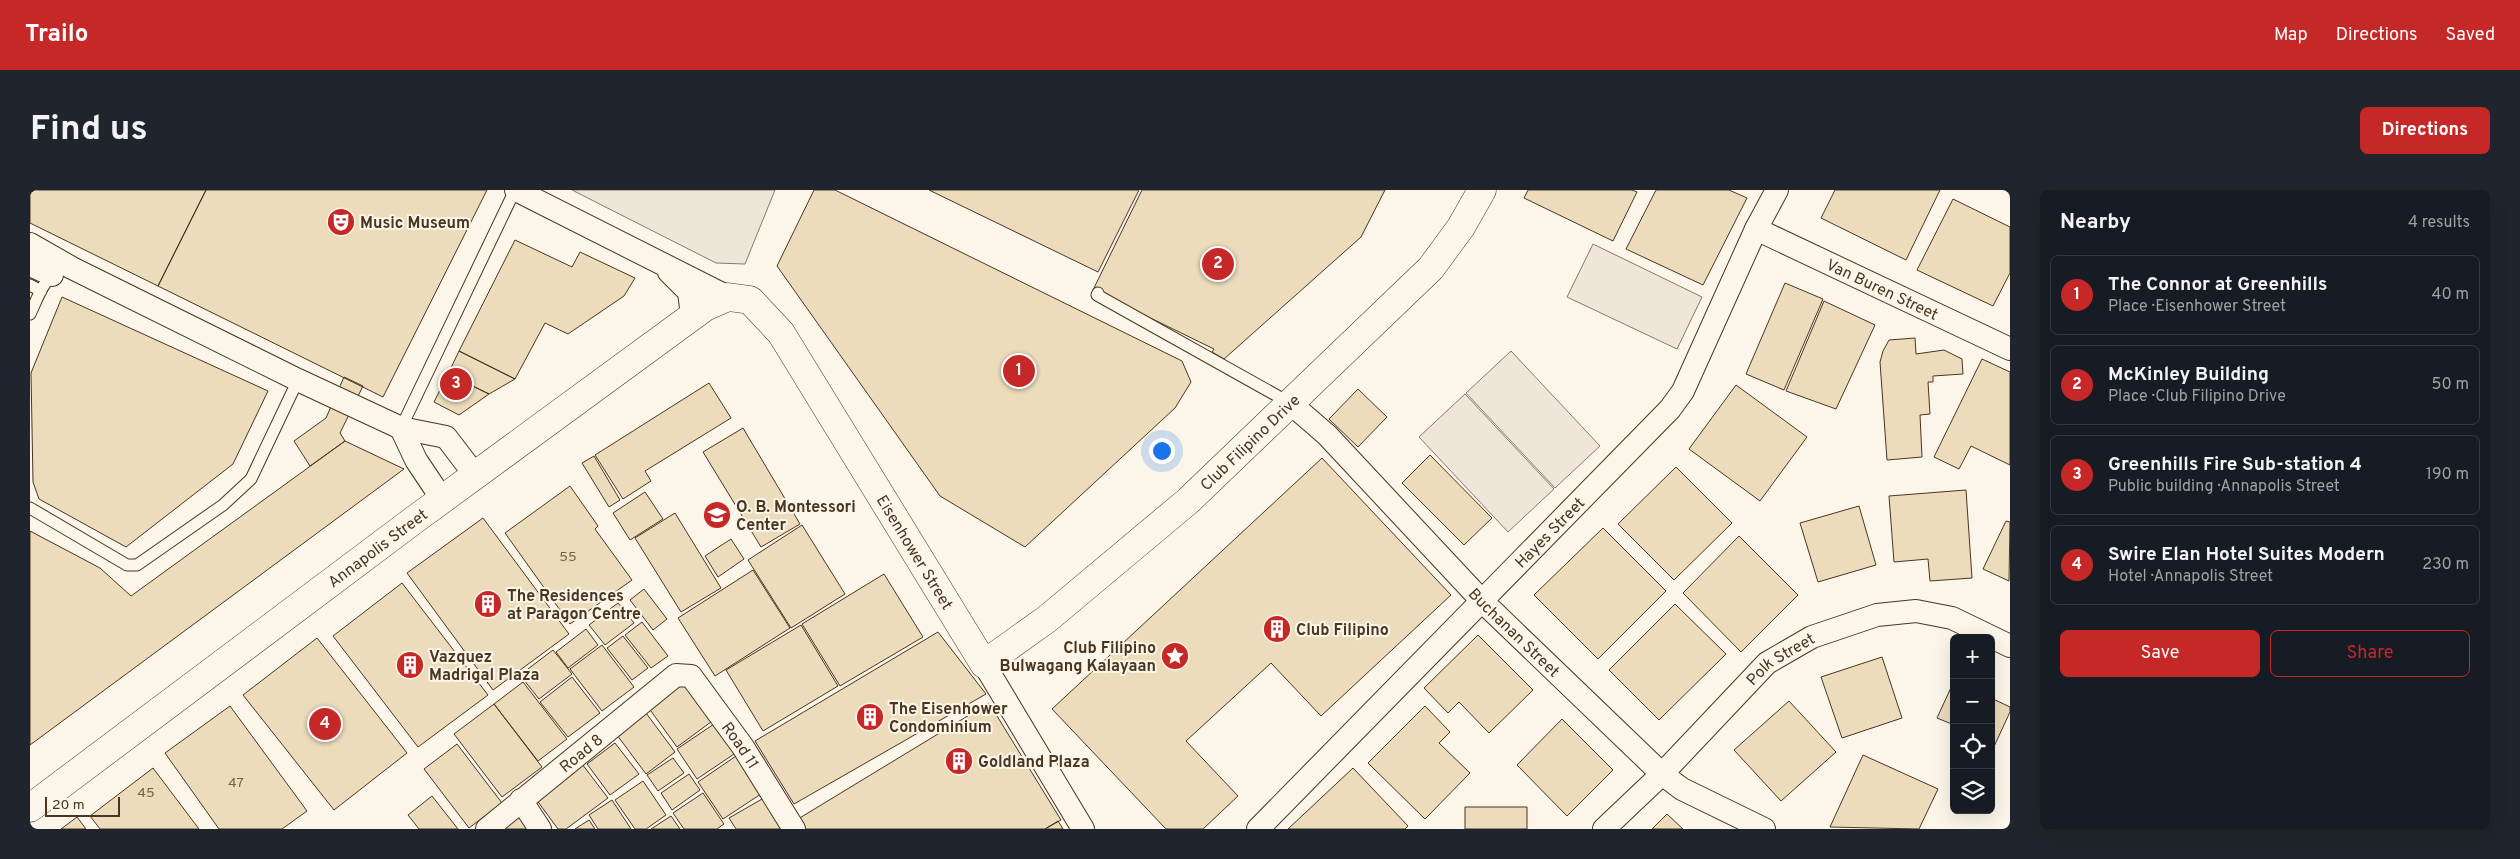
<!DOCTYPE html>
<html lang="en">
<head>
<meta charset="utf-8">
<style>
  :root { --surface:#171b24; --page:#20242c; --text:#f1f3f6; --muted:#9ea1a6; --line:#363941; --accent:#c62828 }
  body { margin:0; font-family:Overpass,sans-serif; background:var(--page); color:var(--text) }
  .controls { position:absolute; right:15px; bottom:15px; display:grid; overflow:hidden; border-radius:8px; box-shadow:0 5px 20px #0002 }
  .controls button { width:45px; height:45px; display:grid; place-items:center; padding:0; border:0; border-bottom:1px solid var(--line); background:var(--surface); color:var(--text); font:25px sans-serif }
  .scale { position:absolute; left:15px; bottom:12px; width:75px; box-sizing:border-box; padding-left:5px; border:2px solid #4a3520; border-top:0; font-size:14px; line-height:18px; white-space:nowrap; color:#4a3520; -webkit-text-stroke:4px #fbf6e9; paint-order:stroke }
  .you { position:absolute; left:1131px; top:260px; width:18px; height:18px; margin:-12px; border:4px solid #fff; border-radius:50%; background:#1a73e8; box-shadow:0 0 0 8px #1a73e833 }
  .badge { display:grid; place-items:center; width:32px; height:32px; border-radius:50%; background:var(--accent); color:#fff; font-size:16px; font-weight:700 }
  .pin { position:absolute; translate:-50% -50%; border:2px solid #fff; box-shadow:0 1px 5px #0006 }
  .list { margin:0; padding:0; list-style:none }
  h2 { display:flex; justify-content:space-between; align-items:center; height:65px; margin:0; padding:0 20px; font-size:21px }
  h2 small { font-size:16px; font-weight:400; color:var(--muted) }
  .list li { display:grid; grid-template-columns:32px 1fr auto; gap:15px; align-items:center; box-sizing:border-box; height:80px; margin:0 10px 10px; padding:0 10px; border:1px solid var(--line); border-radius:8px }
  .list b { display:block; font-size:19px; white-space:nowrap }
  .list p { margin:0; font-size:16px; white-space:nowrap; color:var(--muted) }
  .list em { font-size:16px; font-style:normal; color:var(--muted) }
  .actions { display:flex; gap:10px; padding:15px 20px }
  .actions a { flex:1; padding:11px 0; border:1px solid var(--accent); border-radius:8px; text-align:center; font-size:18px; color:var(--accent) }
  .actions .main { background:var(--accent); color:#fff }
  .icon { flex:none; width:28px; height:28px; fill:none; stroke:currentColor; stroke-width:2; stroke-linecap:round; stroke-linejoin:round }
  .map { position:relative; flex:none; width:1980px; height:639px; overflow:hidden; border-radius:8px }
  header { display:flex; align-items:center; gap:30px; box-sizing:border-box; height:70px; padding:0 25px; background:var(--accent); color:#fff }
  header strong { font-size:24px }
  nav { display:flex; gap:28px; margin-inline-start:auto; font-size:18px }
  .intro { display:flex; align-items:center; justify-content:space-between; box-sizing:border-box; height:120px; padding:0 30px }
  h1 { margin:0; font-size:35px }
  .button { padding:12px 22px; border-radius:8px; background:var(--accent); color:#fff; font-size:18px; font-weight:700 }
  main { display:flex; gap:30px; padding:0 30px }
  aside { flex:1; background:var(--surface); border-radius:8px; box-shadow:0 5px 20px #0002 }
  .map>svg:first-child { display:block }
  .garden { fill:#ede6d9; stroke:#887966 }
  .parking { fill:#ede7d9; stroke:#887966 }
  .building { fill:#ecdcbc; stroke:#4a3520 }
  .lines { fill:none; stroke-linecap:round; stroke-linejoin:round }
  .service-casing { stroke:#4a3520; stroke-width:13 }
  .minor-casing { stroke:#4a3520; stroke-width:24 }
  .tertiary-casing { stroke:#4a3520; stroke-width:29 }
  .service { stroke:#fbf6e9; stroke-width:11 }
  .minor { stroke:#fbf6e9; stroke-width:22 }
  .tertiary { stroke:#fbf6e9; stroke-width:28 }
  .labels { text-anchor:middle; stroke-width:4; stroke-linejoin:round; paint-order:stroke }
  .number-label { font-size:14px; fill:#725f47 }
  .poi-label { font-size:16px; font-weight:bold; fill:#4a3520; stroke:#fbf6e9; text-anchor:start }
  .street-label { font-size:16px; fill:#4a3520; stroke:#fbf6e9 }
</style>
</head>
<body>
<header>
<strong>Trailo</strong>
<nav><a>Map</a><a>Directions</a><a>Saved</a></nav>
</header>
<div class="intro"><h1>Find us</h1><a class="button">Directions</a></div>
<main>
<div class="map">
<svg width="1980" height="639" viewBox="0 0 1980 639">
  <rect width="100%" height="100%" fill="#fbf6e9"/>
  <path class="garden" d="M 1563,54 L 1672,107 L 1647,159 L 1537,107 Z
    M 1481,161 L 1570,256 L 1525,298 L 1436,203 Z
    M 1435,204 L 1524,299 L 1478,342 L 1389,247 Z"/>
  <path class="parking" d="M 542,0 L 745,0 L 715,74 L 686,73 Z"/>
  <path class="building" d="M 0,0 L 176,0 L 128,96 L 0,33 Z
    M 176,0 L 457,0 L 353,207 L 128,96 Z
    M 784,0 L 805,0 L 1152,171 L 1161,192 L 1145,218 L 995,357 L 910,306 L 747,76 Z
    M 899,0 L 1109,0 L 1068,82 Z
    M 1112,0 L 1355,0 L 1331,47 L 1194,169 L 1182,162 L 1184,159 L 1063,100 Z
    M 1498,0 L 1602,0 L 1607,2 L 1583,51 L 1494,8 Z
    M 1626,0 L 1699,0 L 1717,8 L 1673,95 L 1596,59 Z
    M 1805,0 L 1910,0 L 1876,70 L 1791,28 Z
    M 1923,9 L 1980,37 L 1980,83 L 1963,116 L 1887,80 Z
    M 485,50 L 542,77 L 550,62 L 605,88 L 594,106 L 538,144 L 515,133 L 485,189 L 429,161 Z
    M 1755,93 L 1793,109 L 1754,200 L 1716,184 Z
    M 32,107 L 238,201 L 203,274 L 96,357 L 9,309 L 3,292 L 1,183 Z
    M 1794,111 L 1845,135 L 1806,219 L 1756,201 Z
    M 1885,148 L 1886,164 L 1914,160 L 1932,169 L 1933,184 L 1903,186 L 1903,192 L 1898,192 L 1900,224 L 1890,225 L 1892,267 L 1857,270 L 1850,172 L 1853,161 L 1859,150 Z
    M 429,161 L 485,189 L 459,204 L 418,184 Z
    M 1952,169 L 1980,182 L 1980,275 L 1941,256 L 1929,279 L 1904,267 Z
    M 418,184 L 459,204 L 429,225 L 404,212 Z
    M 314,187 L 333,196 L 310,243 L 315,251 L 280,276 L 264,251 L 296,228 Z
    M 679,193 L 701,228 L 615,281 L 621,291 L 593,309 L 565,265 Z
    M 1706,195 L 1777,247 L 1730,311 L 1659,259 Z
    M 1328,199 L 1357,227 L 1328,257 L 1299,229 Z
    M 713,238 L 770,334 L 731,357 L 673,262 Z
    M 315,251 L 374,279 L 0,555 L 0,341 L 70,378 L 101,406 Z
    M 1400,265 L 1462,328 L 1434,355 L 1372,293 Z
    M 564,266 L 590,310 L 579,317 L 552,273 Z
    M 1292,268 L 1421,405 L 1291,526 L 1241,473 L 1156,551 L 1208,606 L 1173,639 L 1136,639 L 1022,519 Z
    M 1646,277 L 1702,333 L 1644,390 L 1588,334 Z
    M 540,296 L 568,336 L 565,339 L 602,390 L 540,434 L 475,343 Z
    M 1936,300 L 1942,388 L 1900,391 L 1898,369 L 1864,372 L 1859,306 Z
    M 615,302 L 633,329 L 600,350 L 583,323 Z
    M 1829,316 L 1846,375 L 1788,392 L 1770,333 Z
    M 645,323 L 691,398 L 651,422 L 605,348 Z
    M 453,328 L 539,444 L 463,500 L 377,383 Z
    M 1976,331 L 1980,332 L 1979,391 L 1953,379 Z
    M 772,335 L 815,404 L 761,438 L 718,370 Z
    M 1573,338 L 1636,401 L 1568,469 L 1504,405 Z
    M 1709,346 L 1768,405 L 1711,462 L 1653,403 Z
    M 701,349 L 714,369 L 688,387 L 675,366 Z
    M 723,380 L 760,438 L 685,486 L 648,428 Z
    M 854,384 L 893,447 L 810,496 L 772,434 Z
    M 372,393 L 458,505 L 388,557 L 303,446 Z
    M 614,399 L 637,429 L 623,440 L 600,410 Z
    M 588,413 L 604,433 L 575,455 L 559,435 Z
    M 1645,414 L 1696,464 L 1629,530 L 1579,480 Z
    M 612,432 L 638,466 L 621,478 L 595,445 Z
    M 771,435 L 808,496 L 733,541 L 696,480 Z
    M 556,439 L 568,455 L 538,478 L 526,462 Z
    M 908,442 L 956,504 L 764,614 L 725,551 Z
    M 1448,445 L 1503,500 L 1459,543 L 1429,512 L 1418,523 L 1394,498 Z
    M 593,446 L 618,478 L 602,490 L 577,458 Z
    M 287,448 L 377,563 L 304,620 L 213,505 Z
    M 572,455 L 604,497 L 572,521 L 540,479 Z
    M 523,460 L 542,484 L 509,509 L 490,485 Z
    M 1852,467 L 1872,528 L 1812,548 L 1791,487 Z
    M 542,487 L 570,523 L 538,547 L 510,512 Z
    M 657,489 L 685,529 L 647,557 L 618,517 Z
    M 1924,491 L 1924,535 L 1907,528 Z
    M 493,492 L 537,549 L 508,571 L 464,514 Z
    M 1961,508 L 1980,517 L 1980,522 L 1961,563 Z
    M 1759,511 L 1806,562 L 1751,611 L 1704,560 Z
    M 959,513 L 1031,630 L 1015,639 L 774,639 L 768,629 Z
    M 464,514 L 512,577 L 472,607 L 424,544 Z
    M 200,516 L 277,621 L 252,639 L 189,639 L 135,563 Z
    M 1395,516 L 1420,542 L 1409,553 L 1440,583 L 1395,629 L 1338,573 Z
    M 616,523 L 645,562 L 616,584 L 587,545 Z
    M 1532,529 L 1583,580 L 1537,626 L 1487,575 Z
    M 687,532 L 707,562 L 667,589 L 647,559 Z
    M 585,553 L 609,584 L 580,605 L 557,574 Z
    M 427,554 L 472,613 L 439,638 L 394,579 Z
    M 709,564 L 734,602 L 693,629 L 668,592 Z
    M 1833,565 L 1908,599 L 1889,639 L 1800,637 Z
    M 643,568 L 654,583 L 628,601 L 617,585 Z
    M 549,570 L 578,608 L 536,639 L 528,639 L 503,605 Z
    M 123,578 L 169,639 L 70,639 L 60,626 Z
    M 1323,578 L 1378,636 L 1375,639 L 1258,639 Z
    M 659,584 L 670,600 L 642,620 L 631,603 Z
    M 613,591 L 636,625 L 616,639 L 605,639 L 585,610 Z
    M 673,603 L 694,634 L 687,639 L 654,639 L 643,623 Z
    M 739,605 L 759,639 L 706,639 L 699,628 Z
    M 402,606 L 428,639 L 389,639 L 378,625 Z
    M 582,610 L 601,639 L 568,639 L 559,625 Z
    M 1435,617 L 1497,617 L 1497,639 L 1435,639 Z
    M 487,622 L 500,639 L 464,639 Z
    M 1637,624 L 1653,639 L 1622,639 Z
    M 641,626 L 650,639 L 621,639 Z
    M 47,627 L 56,639 L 31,639 Z
    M 559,630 L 565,639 L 545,639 Z
    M 1028,631 L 1033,639 L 1015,639 Z"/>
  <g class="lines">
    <defs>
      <path id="service" d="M 0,95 L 11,101
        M 1068,103 L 1067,105 L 1260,213
        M 0,124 C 6,112 13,90 25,84
        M 371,238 L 485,0
        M 0,318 L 97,375 L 107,375 L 193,315 L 221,289 L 268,190"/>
      <g id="minor">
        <path d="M 486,0 L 698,107"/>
        <path id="s1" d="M 1726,39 L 1980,159"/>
        <path d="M 0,54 L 42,78 L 268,190 L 371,238 L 416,247 L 445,285"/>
        <path d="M 0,75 L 22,85"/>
        <path d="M 639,82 L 659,102 L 662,126"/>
        <path id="s2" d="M 1260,213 L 1297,245 L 1453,412 L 1632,584 L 1652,599 L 1734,639"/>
        <path d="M 371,238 L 386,270 L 412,309"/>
        <path d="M 954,474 L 1053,639"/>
        <path d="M 491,610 L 510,639"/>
        <path id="s3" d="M 457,639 L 646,485 L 661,486 L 713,557 L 764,639"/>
        <path id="s4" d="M 1228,639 L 1640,219 L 1653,201 L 1726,39 L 1747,0"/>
        <path id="s5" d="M 1574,639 L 1632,584 L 1737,473 L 1782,447 L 1847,425 L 1886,421 L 1922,428 L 1980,456"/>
      </g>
      <g id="tertiary">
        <path id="s6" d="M 0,618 L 384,330 L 675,117 L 698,107 L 720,110 L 751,143 L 954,474 L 1017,429 L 1158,311 L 1401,78 L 1431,37 L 1452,0"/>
      </g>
    </defs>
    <use href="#service" class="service-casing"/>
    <use href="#minor" class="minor-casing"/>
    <use href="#tertiary" class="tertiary-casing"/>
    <use href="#service" class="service"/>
    <use href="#minor" class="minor"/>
    <use href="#tertiary" class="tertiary"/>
  </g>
  <defs>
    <symbol id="theatre-disc" viewBox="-11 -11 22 22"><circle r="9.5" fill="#c62828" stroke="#fbf6e9"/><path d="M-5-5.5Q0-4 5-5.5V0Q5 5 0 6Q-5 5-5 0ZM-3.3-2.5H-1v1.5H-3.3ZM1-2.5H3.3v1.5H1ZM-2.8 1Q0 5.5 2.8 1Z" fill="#fff"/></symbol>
    <symbol id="school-disc" viewBox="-11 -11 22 22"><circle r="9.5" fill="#c62828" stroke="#fbf6e9"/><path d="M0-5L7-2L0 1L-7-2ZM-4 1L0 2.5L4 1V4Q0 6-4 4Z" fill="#fff"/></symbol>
    <symbol id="building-disc" viewBox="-11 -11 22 22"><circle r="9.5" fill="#c62828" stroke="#fbf6e9"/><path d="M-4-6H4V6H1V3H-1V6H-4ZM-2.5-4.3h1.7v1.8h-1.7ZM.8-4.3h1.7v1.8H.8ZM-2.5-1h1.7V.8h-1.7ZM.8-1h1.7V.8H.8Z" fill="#fff"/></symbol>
    <symbol id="sight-disc" viewBox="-11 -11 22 22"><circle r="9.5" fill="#c62828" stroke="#fbf6e9"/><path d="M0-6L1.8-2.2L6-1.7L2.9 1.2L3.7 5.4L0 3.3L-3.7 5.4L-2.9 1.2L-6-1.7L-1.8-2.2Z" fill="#fff"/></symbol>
  </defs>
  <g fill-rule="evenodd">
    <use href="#theatre-disc" x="295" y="16" width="32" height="32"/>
    <use href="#school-disc" x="671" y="309" width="32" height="32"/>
    <use href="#building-disc" x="442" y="398" width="32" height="32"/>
    <use href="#building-disc" x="1231" y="423" width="32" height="32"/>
    <use href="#sight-disc" x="1129" y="450" width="32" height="32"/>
    <use href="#building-disc" x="364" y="459" width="32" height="32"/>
    <use href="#building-disc" x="824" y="511" width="32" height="32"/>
    <use href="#building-disc" x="913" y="555" width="32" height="32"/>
  </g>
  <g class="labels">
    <g class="number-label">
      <text x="538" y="371">55</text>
      <text x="206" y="597">47</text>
      <text x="116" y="607">45</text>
    </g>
    <g class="poi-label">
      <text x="330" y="38">Music Museum</text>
      <text x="706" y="322">O. B. Montessori<tspan x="706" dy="18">Center</tspan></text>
      <text x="477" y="411">The Residences<tspan x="477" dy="18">at Paragon Centre</tspan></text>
      <text x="1266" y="445">Club Filipino</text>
      <text x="1126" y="463" text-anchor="end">Club Filipino<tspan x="1126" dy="18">Bulwagang Kalayaan</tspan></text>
      <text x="399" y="472">Vazquez<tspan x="399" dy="18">Madrigal Plaza</tspan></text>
      <text x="859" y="524">The Eisenhower<tspan x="859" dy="18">Condominium</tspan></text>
      <text x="948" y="577">Goldland Plaza</text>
    </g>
    <g class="street-label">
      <text dy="6" stroke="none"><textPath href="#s1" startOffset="140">Van Buren Street</textPath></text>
      <text dy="6" stroke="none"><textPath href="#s6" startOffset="1668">Club Filipino Drive</textPath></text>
      <text dy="6" stroke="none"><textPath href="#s4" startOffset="416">Hayes Street</textPath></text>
      <text dy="6" stroke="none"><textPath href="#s6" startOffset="434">Annapolis Street</textPath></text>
      <text dy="6" stroke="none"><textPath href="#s6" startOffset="1190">Eisenhower Street</textPath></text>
      <text dy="6" stroke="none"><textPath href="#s2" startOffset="321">Buchanan Street</textPath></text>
      <text dy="6" stroke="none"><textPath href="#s5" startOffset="246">Polk Street</textPath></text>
      <text dy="6" stroke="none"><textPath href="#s3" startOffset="344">Road 11</textPath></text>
      <text dy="6" stroke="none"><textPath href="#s3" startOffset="121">Road 8</textPath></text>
    </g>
  </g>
</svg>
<div class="controls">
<button>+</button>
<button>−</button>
<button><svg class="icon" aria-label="locate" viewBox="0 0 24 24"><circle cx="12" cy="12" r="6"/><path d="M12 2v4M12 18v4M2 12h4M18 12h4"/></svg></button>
<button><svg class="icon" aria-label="layers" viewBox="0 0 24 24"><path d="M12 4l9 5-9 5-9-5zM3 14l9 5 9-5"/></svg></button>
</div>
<div class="scale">20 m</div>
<div class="you"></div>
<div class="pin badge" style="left:989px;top:181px">1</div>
<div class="pin badge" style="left:1188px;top:74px">2</div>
<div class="pin badge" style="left:426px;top:194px">3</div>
<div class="pin badge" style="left:295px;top:534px">4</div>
</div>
<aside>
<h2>Nearby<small>4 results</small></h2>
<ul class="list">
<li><span class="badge">1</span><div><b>The Connor at Greenhills</b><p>Place · Eisenhower Street</p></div><em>40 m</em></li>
<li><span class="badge">2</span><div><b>McKinley Building</b><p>Place · Club Filipino Drive</p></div><em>50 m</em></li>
<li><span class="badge">3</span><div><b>Greenhills Fire Sub-station 4</b><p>Public building · Annapolis Street</p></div><em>190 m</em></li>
<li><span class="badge">4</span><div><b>Swire Elan Hotel Suites Modern</b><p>Hotel · Annapolis Street</p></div><em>230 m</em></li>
</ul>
<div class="actions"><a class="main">Save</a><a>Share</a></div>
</aside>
</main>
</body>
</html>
